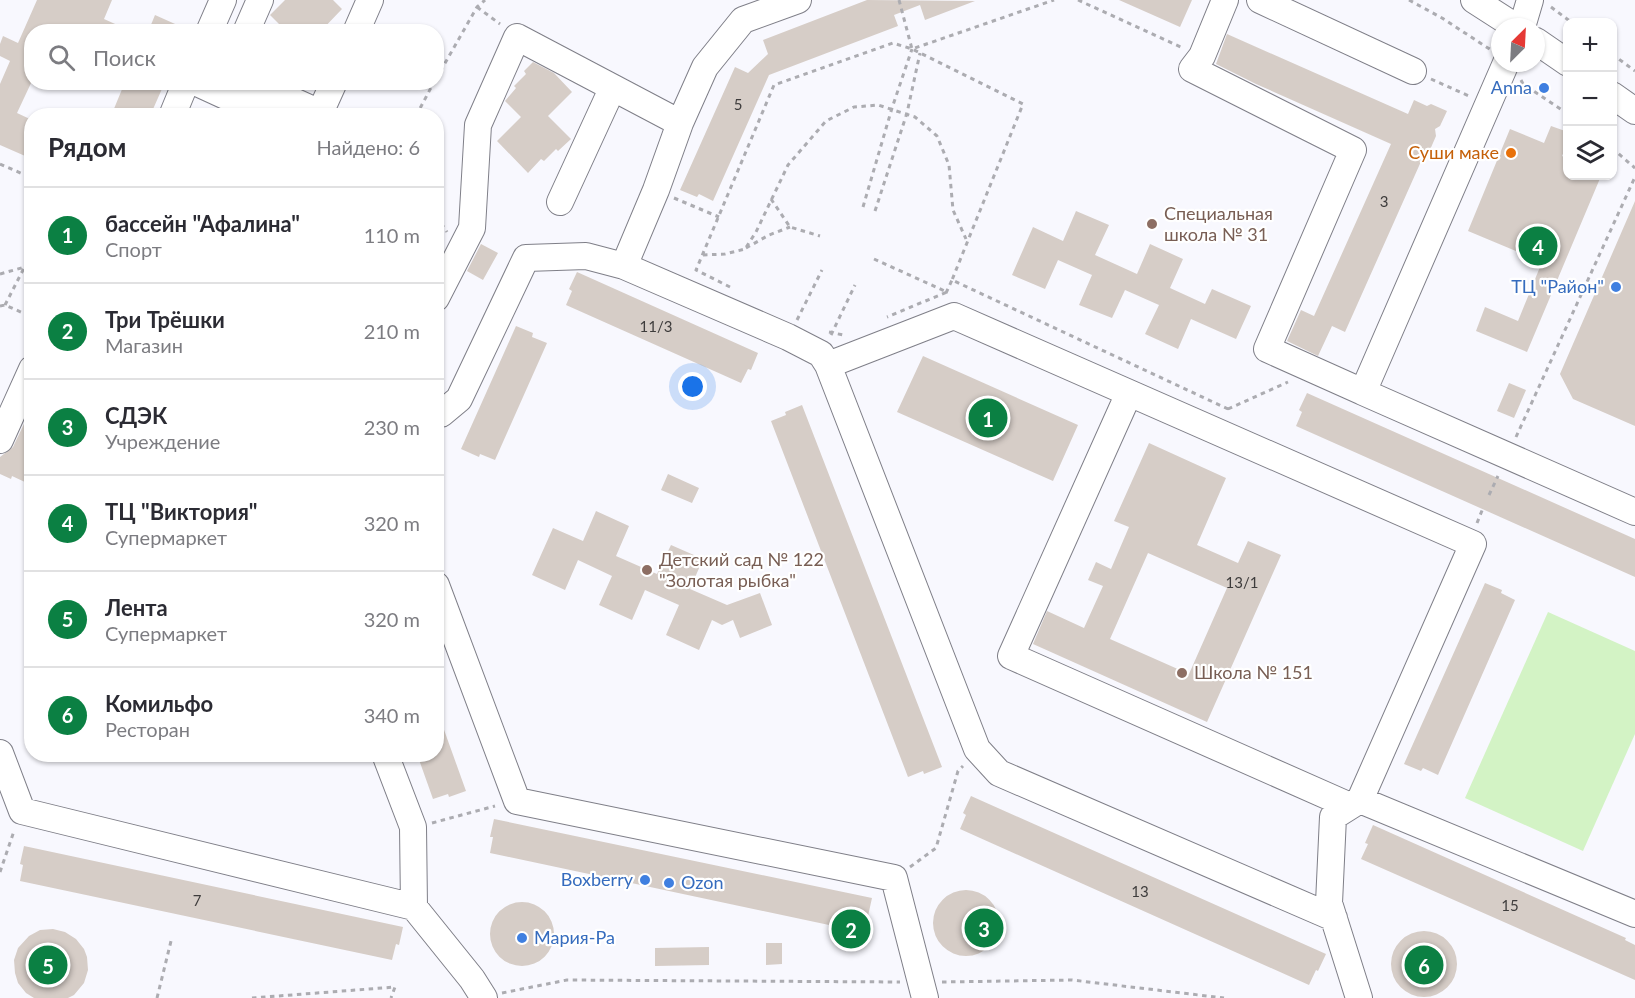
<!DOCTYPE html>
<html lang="ru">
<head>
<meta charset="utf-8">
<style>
  :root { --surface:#fff; --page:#f2f2f3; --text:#2b2b33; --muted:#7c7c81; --line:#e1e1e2; --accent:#0b8043 }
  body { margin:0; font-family:Lato,sans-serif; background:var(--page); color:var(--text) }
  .controls { position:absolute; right:18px; top:18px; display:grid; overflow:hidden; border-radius:12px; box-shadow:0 2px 4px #0004 }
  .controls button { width:54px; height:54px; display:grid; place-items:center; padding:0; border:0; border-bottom:2px solid var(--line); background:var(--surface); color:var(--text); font:30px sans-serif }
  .compass { position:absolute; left:1491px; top:18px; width:54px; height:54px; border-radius:50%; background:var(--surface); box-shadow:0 2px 4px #0004; rotate:24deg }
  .you { position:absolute; left:693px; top:387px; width:21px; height:21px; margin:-15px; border:4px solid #fff; border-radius:50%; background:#1a73e8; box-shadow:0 0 0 9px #1a73e833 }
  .badge { display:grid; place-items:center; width:39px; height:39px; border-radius:50%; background:var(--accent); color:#fff; font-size:20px; font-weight:700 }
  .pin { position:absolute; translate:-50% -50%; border:3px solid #fff; box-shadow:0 2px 6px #0006 }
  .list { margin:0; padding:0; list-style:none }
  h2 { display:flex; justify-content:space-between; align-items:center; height:78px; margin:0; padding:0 24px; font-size:26px }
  h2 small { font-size:20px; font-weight:400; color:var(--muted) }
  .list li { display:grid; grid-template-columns:39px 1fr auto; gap:18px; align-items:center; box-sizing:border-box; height:96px; padding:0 24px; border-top:2px solid var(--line) }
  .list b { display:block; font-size:22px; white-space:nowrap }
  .list p { margin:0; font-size:20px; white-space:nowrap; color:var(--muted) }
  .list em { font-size:20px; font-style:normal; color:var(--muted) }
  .icon { flex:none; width:33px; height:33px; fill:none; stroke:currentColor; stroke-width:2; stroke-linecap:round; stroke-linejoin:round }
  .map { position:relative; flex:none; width:1635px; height:998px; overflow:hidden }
  .search { position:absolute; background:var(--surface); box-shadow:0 2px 4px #0004; left:24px; top:24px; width:420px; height:66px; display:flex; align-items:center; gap:15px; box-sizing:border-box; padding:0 21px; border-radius:24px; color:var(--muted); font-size:22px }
  .panel { position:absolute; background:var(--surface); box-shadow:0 2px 4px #0004; left:24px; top:108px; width:420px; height:654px; border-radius:24px }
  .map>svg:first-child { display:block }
  .green { fill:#d3f3c5 }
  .building { fill:#d6cdc7; fill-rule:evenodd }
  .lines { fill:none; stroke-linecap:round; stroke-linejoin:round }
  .minor-casing { stroke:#7f7f88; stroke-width:28 }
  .path { stroke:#acacb1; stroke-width:3; stroke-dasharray:4.5 4.5; stroke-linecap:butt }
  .minor { stroke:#fff; stroke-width:26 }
  .shop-dot { fill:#3f7fe0; stroke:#fff; stroke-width:2 }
  .food-dot { fill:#e8710a; stroke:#fff; stroke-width:2 }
  .education-dot { fill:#8d6e63; stroke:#fff; stroke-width:2 }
  .labels { text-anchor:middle; stroke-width:4.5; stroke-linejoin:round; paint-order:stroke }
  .number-label { font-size:15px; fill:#3e3c3c }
  .shop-label { font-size:18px; fill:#366cbe; stroke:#fff; text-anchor:end }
  .food-label { font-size:18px; fill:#c56008; stroke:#fff; text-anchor:end }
  .education-label { font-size:18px; fill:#785e54; stroke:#fff; text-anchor:start }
</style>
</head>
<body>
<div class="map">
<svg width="1635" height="998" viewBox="0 0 1635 998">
  <rect width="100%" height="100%" fill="#f8f8fe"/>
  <path class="green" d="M 1548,612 L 1635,651 L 1635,734 L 1583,851 L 1465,798 Z"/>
  <path class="building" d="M 37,0 L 112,0 L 104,19 L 133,32 L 32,32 L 32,81 L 17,113 L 32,120 L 32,159 L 0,145 L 0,84 L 10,61 L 0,56 L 0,44 L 3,36 L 18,43 Z
    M 285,0 L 333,0 L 342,9 L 320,32 L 287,32 L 270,15 Z
    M 867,0 L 975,1 L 925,20 L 920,5 L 894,15 L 898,26 L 769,75 L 713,201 L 699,194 L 697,197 L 680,190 L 735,67 L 748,73 L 768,54 L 763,40 Z
    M 1119,0 L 1192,0 L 1180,27 Z
    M 155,15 L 193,32 L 148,32 Z
    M 1227,34 L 1408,114 L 1414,100 L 1427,106 L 1431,104 L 1447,111 L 1440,126 L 1435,129 L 1436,136 L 1426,159 L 1423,157 L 1345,332 L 1332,326 L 1318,356 L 1287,341 L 1301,310 L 1314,316 L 1391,144 L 1256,84 L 1216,64 Z
    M 533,62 L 554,73 L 572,92 L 548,116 L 571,139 L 558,151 L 556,149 L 544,161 L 541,159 L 528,173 L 497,141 L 521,117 L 505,101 L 516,88 L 514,86 L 526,74 L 524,71 Z
    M 125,82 L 165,82 L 150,116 L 111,116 Z
    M 1551,126 L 1568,132 L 1568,143 L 1562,156 L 1568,159 L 1568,176 L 1601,176 L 1527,352 L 1476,331 L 1485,307 L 1518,321 L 1542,262 L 1468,231 L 1510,129 L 1544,143 Z
    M 1635,201 L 1635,426 L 1573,399 L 1560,374 Z
    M 1076,211 L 1109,225 L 1095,255 L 1137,274 L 1150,244 L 1183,259 L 1170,288 L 1205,304 L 1212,289 L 1251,306 L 1236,339 L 1191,319 L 1178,349 L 1145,334 L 1159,305 L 1125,290 L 1112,318 L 1079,305 L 1092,275 L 1058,260 L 1045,289 L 1012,275 L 1033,227 L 1063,241 Z
    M 481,244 L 498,253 L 483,280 L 467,271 Z
    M 577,272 L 758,353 L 751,370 L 748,369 L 741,383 L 566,305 L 572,291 L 569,289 Z
    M 516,326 L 533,333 L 532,337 L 547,343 L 495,460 L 480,454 L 479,457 L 461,449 Z
    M 923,356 L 1078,425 L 1053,481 L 897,412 Z
    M 1509,383 L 1526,390 L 1514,418 L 1497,411 Z
    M 1307,393 L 1635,539 L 1635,577 L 1296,426 L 1302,412 L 1299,410 Z
    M 802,405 L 942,767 L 924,774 L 923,771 L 908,777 L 771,421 L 786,415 L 785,412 Z
    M 32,407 L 32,473 L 27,483 L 12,476 L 11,479 L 0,474 L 0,457 L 13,447 Z
    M 1149,443 L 1226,478 L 1197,545 L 1238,563 L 1248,541 L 1281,555 L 1207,722 L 1033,644 L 1047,611 L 1084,628 L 1103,586 L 1088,580 L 1096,562 L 1111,569 L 1129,527 L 1114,521 ZM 1148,553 L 1227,588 L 1189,674 L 1110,639 Z
    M 668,474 L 699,488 L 692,503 L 661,490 Z
    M 596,511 L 629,526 L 616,556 L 657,574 L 671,545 L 703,559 L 690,589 L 727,605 L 760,593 L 772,625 L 740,638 L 733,620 L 722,625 L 712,620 L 699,650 L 666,635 L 679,605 L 645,590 L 632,620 L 599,605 L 612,576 L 578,560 L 565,590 L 532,575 L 553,528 L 583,541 Z
    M 1485,583 L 1502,590 L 1501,593 L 1515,600 L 1438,775 L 1423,768 L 1421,771 L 1404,764 Z
    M 438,713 L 466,791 L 449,797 L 448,794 L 433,799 L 417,754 L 436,754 L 436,714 Z
    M 971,796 L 1326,954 L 1318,971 L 1316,970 L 1309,985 L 960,829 L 966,815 L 963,813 Z
    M 494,819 L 872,898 L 868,916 L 865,916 L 862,932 L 490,853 L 493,837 L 490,837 Z
    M 1373,825 L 1626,938 L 1625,940 L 1635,945 L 1635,980 L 1361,859 L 1368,844 L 1365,843 Z
    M 24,846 L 403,927 L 399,945 L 396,944 L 392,960 L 20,881 L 23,865 L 20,864 Z
    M933 923a33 33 0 1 1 66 0a33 33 0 1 1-66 0Z
    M490 934a32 32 0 1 1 64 0a32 32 0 1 1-64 0Z
    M 53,929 L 65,932 L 76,939 L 84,949 L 87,957 L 88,970 L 84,983 L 74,995 L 68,998 L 34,998 L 26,993 L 18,983 L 15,973 L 14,960 L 18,948 L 29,936 L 40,930 Z
    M1391 964a33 33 0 1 1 66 0a33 33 0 1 1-66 0Z
    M 766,943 L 782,943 L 782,964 L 766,965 Z
    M 709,947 L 709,965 L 655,966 L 655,948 Z"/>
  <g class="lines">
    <defs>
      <path id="minor" d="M 1225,0 L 1202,56 L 1192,69 L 1353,150 L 1267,349 L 1363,392
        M 1260,0 L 1413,71
        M 1474,0 L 1516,27
        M 1522,27 L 1530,0
        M 209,32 L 223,0
        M 246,32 L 260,0
        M 356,32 L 370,0
        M 1536,41 L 1568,63
        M 1506,63 L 1363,392 L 1635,512
        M 195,82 L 269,116
        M 252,82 L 320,113 L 334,82
        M 1612,95 L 1635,111
        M 172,116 L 186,82
        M 560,202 L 612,89
        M 624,266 L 656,190 L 680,123 L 705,67 L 743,20 L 798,0
        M 436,298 L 472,228 L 478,125 L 517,37 L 680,123
        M 828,365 L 977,749 L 999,773 L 1334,918
        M 1129,393 L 1011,656 L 1350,806
        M 436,413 L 441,414 L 459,399 L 526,258 L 586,256 L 624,266 L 788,337 L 821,354 L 828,365 L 954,316 L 1473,544 L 1360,800
        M 0,440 L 32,369
        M 436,585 L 517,801 L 894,878 L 925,998
        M 0,753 L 22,811 L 414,907
        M 385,754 L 413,827 L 414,907 L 472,979 L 484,998
        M 1359,998 L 1329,903 L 1333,817 L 1360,800 L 1635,914"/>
    </defs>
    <use href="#minor" class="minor-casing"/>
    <path class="path" d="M 899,0 L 912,49 L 1054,0
      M 1078,0 L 1183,48
      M 1409,0 L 1442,18 L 1491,50
      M 477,7 L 500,24
      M 1551,7 L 1571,22
      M 1612,54 L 1635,71
      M 436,79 L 477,7 L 485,0
      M 1431,79 L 1469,96
      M 1521,80 L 1523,84 L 1568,114
      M 416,116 L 434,82
      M 1612,148 L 1635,168
      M 0,164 L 32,178
      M 674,198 L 719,217
      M 771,199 L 790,227 L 820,236
      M 863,207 L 892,108 L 912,49
      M 875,211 L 907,113 L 920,53
      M 436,216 L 447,232
      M 746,248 L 769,235 L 790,227
      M 703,255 L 725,254 L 745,249 L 756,232 L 788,165 L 826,121 L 854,107 L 878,105 L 915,117 L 937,136 L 949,165 L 953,210 L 966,239
      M 874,259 L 947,292 L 887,317
      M 0,274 L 32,265
      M 730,287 L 696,270 L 774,85 L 893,43 L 912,49 L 1023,104 L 952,280 L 1228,409
      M 946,293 L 952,280
      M 5,305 L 24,268
      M 0,306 L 5,305 L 32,317
      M 797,320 L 822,270
      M 829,332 L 843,335
      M 831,335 L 855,285
      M 1228,409 L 1288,382
      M 1516,437 L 1635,177
      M 1489,495 L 1498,476
      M 1477,523 L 1483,508
      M 432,823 L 495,806
      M 910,867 L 936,848 L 958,771 L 963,766
      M 0,872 L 14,831
      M 942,982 L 1072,980 L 1224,998
      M 502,993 L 567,980 L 900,982
      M 157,998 L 172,937
      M 252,998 L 395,987 L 391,998"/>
    <use href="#minor" class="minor"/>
  </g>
  <g class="shop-dot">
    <circle cx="1544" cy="88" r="6"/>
    <circle cx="1616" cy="287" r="6"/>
    <circle cx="645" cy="880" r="6"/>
    <circle cx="669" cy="883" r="6"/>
    <circle cx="522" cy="938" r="6"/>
  </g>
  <circle class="food-dot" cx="1511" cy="153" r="6"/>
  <g class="education-dot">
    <circle cx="1152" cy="224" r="6"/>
    <circle cx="647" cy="570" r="6"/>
    <circle cx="1182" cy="673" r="6"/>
  </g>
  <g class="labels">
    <g class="number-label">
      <text x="738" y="110">5</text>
      <text x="1384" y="207">3</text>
      <text x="656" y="332">11/3</text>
      <text x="1242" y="588">13/1</text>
      <text x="1140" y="897">13</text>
      <text x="197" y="906">7</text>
      <text x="1510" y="911">15</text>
    </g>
    <g class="shop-label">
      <text x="1532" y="94">Anna</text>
      <text x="1604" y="293">ТЦ "Район"</text>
      <text x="633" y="886">Boxberry</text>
      <text x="681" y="889" text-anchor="start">Ozon</text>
      <text x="534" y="944" text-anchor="start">Мария-Ра</text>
    </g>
    <g class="food-label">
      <text x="1499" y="159">Суши маке</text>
    </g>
    <g class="education-label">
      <text x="1164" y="220">Специальная<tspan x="1164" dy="21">школа № 31</tspan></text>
      <text x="659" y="566">Детский сад № 122<tspan x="659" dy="21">"Золотая рыбка"</tspan></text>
      <text x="1194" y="679">Школа № 151</text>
    </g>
  </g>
</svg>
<div class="controls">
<button>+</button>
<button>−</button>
<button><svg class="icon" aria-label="layers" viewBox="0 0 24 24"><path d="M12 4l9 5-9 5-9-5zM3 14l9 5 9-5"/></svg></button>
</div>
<svg class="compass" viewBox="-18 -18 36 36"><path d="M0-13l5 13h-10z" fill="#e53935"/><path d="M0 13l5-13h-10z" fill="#7c7c81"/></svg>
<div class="you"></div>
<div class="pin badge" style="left:988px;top:418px">1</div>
<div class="pin badge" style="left:851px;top:929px">2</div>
<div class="pin badge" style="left:984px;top:928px">3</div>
<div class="pin badge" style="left:1538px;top:246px">4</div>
<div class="pin badge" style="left:48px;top:965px">5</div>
<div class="pin badge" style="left:1424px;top:965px">6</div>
<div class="search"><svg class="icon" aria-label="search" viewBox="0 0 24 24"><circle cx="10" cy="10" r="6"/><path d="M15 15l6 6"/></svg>Поиск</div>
<section class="panel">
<h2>Рядом<small>Найдено: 6</small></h2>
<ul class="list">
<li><span class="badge">1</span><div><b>бассейн &quot;Афалина&quot;</b><p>Спорт</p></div><em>110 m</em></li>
<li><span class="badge">2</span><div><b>Три Трёшки</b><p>Магазин</p></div><em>210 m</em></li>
<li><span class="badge">3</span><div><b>СДЭК</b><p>Учреждение</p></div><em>230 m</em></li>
<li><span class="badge">4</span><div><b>ТЦ &quot;Виктория&quot;</b><p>Супермаркет</p></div><em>320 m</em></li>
<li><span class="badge">5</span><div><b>Лента</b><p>Супермаркет</p></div><em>320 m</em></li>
<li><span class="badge">6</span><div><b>Комильфо</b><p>Ресторан</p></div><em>340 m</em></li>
</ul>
</section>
</div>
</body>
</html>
